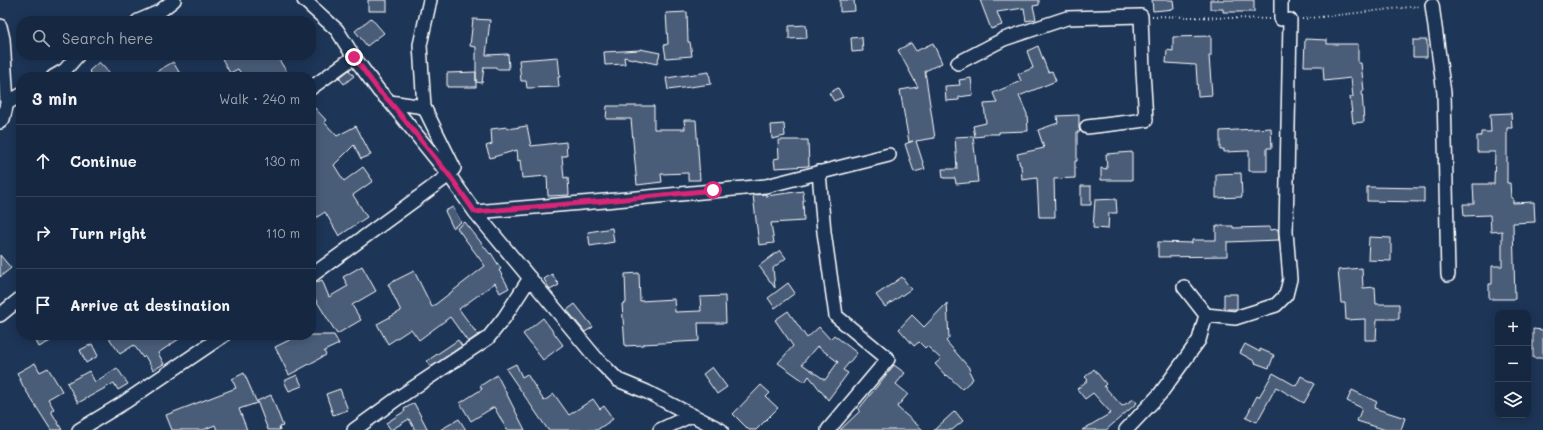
<!DOCTYPE html>
<html lang="en">
<head>
<meta charset="utf-8">
<style>
  :root { --surface:#162841; --page:#23344c; --text:#f1f3f6; --muted:#9ea6b1; --line:#35445a }
  body { margin:0; font-family:Mali,sans-serif; background:var(--page); color:var(--text) }
  .controls { position:absolute; right:12px; bottom:12px; display:grid; overflow:hidden; border-radius:8px; box-shadow:0 2px 10px #0003 }
  .controls button { width:36px; height:36px; display:grid; place-items:center; padding:0; border:0; border-bottom:1px solid var(--line); background:var(--surface); color:var(--text); font:20px sans-serif }
  .stop { position:absolute; width:12px; height:12px; margin:-9px; border:3px solid #db2777; border-radius:50%; background:#fff }
  .stop.end { background:#db2777; border-color:#fff; box-shadow:0 1px 4px #0008 }
  .list { margin:0; padding:0; list-style:none }
  h2 { display:flex; justify-content:space-between; align-items:center; height:52px; margin:0; padding:0 16px; font-size:17px }
  h2 small { font-size:13px; font-weight:400; color:var(--muted) }
  .list li { display:grid; grid-template-columns:26px 1fr auto; gap:12px; align-items:center; box-sizing:border-box; height:72px; padding:0 16px; border-top:1px solid var(--line) }
  .list b { display:block; font-size:15px; white-space:nowrap }
  .list em { font-size:13px; font-style:normal; color:var(--muted) }
  .icon { flex:none; width:22px; height:22px; fill:none; stroke:currentColor; stroke-width:2; stroke-linecap:round; stroke-linejoin:round }
  .map { position:relative; flex:none; width:1543px; height:430px; overflow:hidden }
  .search { position:absolute; background:var(--surface); box-shadow:0 2px 10px #0003; left:16px; top:16px; width:300px; height:44px; display:flex; align-items:center; gap:10px; box-sizing:border-box; padding:0 14px; border-radius:16px; color:var(--muted); font-size:15px }
  .panel { position:absolute; background:var(--surface); box-shadow:0 2px 10px #0003; left:16px; top:72px; width:300px; height:268px; border-radius:16px }
  .map>svg:first-child { display:block }
  .building { fill:#4a5d79; stroke:#fff; fill-rule:evenodd }
  .lines { fill:none; stroke-linecap:round; stroke-linejoin:round }
  .minor-casing { stroke:#fff; stroke-width:16 }
  .path { stroke:#fff; stroke-width:2; stroke-dasharray:1 3; stroke-linecap:butt }
  .minor { stroke:#1d3557; stroke-width:13 }
  .route { stroke:#db2777; stroke-width:5 }
</style>
</head>
<body>
<div class="map">
<svg width="1543" height="430" viewBox="0 0 1543 430">
  <rect width="100%" height="100%" fill="#1d3557"/>
  <filter id="ink" filterUnits="userSpaceOnUse"><feTurbulence type="fractalNoise" baseFrequency=".025" numOctaves="2"/><feDisplacementMap in="SourceGraphic" scale="8" xChannelSelector="R" yChannelSelector="G"/><feConvolveMatrix kernelMatrix="1 2 1 2 8 2 1 2 1" color-interpolation-filters="sRGB"/></filter>
  <g filter="url(#ink)">
    <path class="building" d="M 368,0 L 387,0 L 387,11 L 368,11 Z
      M 840,0 L 854,0 L 855,11 L 840,12 Z
      M 980,0 L 1039,0 L 1039,5 L 1033,6 L 1036,19 L 1026,21 L 1024,8 L 997,12 L 1002,25 L 991,29 Z
      M 1152,0 L 1173,0 L 1174,9 L 1153,11 Z
      M 1210,0 L 1254,0 L 1254,12 L 1223,12 L 1223,9 L 1210,9 Z
      M 687,12 L 688,42 L 690,42 L 692,56 L 666,58 L 664,45 L 668,44 L 666,13 Z
      M 371,18 L 384,33 L 367,46 L 355,31 Z
      M 473,19 L 490,20 L 486,55 L 508,54 L 509,69 L 496,69 L 496,67 L 484,67 L 482,83 L 476,82 L 476,47 L 470,46 Z
      M 806,25 L 807,38 L 789,39 L 789,26 Z
      M 1211,36 L 1211,56 L 1209,56 L 1212,95 L 1198,96 L 1196,65 L 1166,63 L 1167,50 L 1173,51 L 1173,37 Z
      M 862,37 L 863,51 L 852,52 L 851,38 Z
      M 1305,39 L 1327,40 L 1327,44 L 1358,44 L 1358,63 L 1361,63 L 1364,91 L 1362,91 L 1364,122 L 1353,123 L 1350,97 L 1353,97 L 1351,78 L 1324,81 L 1323,66 L 1304,66 Z
      M 1413,40 L 1427,40 L 1427,57 L 1413,57 Z
      M 911,43 L 916,51 L 933,43 L 942,63 L 925,71 L 935,138 L 916,141 L 925,169 L 914,172 L 905,144 L 913,141 L 909,142 L 900,90 L 918,87 L 898,50 Z
      M 1038,46 L 1048,72 L 1052,71 L 1056,81 L 1019,96 L 1027,114 L 1028,131 L 999,132 L 999,134 L 984,134 L 984,136 L 975,137 L 973,126 L 986,123 L 984,104 L 997,103 L 993,93 L 1021,81 L 1018,74 L 1033,68 L 1027,51 Z
      M 640,49 L 660,53 L 657,64 L 624,57 L 625,64 L 605,65 L 604,52 L 640,50 Z
      M 220,55 L 276,55 L 290,77 L 243,77 L 238,69 L 230,73 Z
      M 558,57 L 560,77 L 558,77 L 559,87 L 527,88 L 526,81 L 521,81 L 519,60 Z
      M 99,62 L 113,77 L 95,77 L 89,71 Z
      M 173,62 L 182,77 L 147,77 Z
      M 349,70 L 354,76 L 344,84 L 339,78 Z
      M 476,72 L 476,87 L 447,87 L 447,73 Z
      M 709,72 L 711,84 L 668,90 L 666,78 Z
      M 971,78 L 973,95 L 959,97 L 959,100 L 946,101 L 945,86 L 960,85 L 959,80 Z
      M 838,88 L 843,97 L 834,101 L 829,93 Z
      M 311,104 L 326,120 L 324,122 L 337,136 L 356,126 L 371,155 L 361,159 L 354,145 L 334,165 L 344,181 L 363,167 L 373,181 L 353,195 L 367,217 L 339,236 L 325,212 L 311,221 Z
      M 607,106 L 654,106 L 654,129 L 685,129 L 684,120 L 696,120 L 700,180 L 688,180 L 688,173 L 661,174 L 662,182 L 637,185 L 631,119 L 606,119 Z
      M 1511,113 L 1512,128 L 1507,128 L 1507,183 L 1510,183 L 1511,198 L 1513,198 L 1513,203 L 1534,202 L 1535,222 L 1513,223 L 1515,299 L 1489,299 L 1489,284 L 1492,284 L 1492,266 L 1502,266 L 1502,231 L 1491,232 L 1490,215 L 1464,216 L 1463,204 L 1474,204 L 1473,184 L 1494,184 L 1495,152 L 1477,152 L 1477,136 L 1481,136 L 1481,132 L 1491,132 L 1490,114 Z
      M 1079,115 L 1079,128 L 1080,132 L 1077,132 L 1077,161 L 1075,161 L 1075,178 L 1054,179 L 1055,217 L 1039,217 L 1037,178 L 1022,180 L 1021,165 L 1020,165 L 1017,154 L 1044,148 L 1038,130 L 1058,123 L 1057,116 Z
      M 784,124 L 785,136 L 772,139 L 771,125 Z
      M 527,126 L 531,146 L 566,142 L 567,156 L 562,156 L 564,178 L 568,177 L 569,195 L 548,196 L 547,176 L 522,178 L 520,160 L 518,161 L 517,150 L 490,158 L 486,146 L 492,144 L 491,129 L 507,127 L 507,129 Z
      M 1271,128 L 1272,148 L 1267,148 L 1267,171 L 1249,171 L 1249,151 L 1224,152 L 1224,149 L 1220,150 L 1220,131 Z
      M 973,136 L 978,182 L 956,184 L 955,178 L 943,178 L 942,169 L 957,169 L 955,137 Z
      M 778,140 L 808,140 L 809,166 L 775,168 L 774,159 L 779,158 Z
      M 1132,152 L 1132,180 L 1101,180 L 1101,168 L 1107,169 L 1106,154 Z
      M 1241,173 L 1242,197 L 1216,198 L 1216,174 Z
      M 1081,186 L 1091,186 L 1091,205 L 1081,205 Z
      M 1367,187 L 1424,188 L 1424,202 L 1367,201 Z
      M 803,191 L 804,201 L 803,201 L 804,221 L 771,223 L 774,243 L 759,245 L 753,195 L 766,194 L 766,196 Z
      M 1116,199 L 1117,213 L 1109,213 L 1108,229 L 1093,228 L 1095,200 Z
      M 453,207 L 461,222 L 453,228 L 445,211 Z
      M 465,222 L 490,254 L 491,253 L 501,269 L 499,270 L 509,288 L 500,293 L 495,283 L 459,309 L 478,335 L 468,342 L 450,317 L 419,340 L 411,329 L 388,344 L 377,324 L 401,311 L 388,284 L 414,271 L 432,307 L 485,266 L 457,228 Z
      M 1216,226 L 1233,226 L 1233,228 L 1270,227 L 1270,230 L 1278,229 L 1279,240 L 1227,242 L 1227,256 L 1158,257 L 1158,242 L 1192,243 L 1192,240 L 1216,240 Z
      M 612,228 L 614,242 L 590,246 L 588,232 Z
      M 1369,237 L 1391,238 L 1391,261 L 1368,260 Z
      M 780,250 L 786,258 L 773,268 L 775,288 L 759,266 Z
      M 0,255 L 11,268 L 0,277 Z
      M 362,266 L 376,291 L 352,305 L 361,320 L 337,334 L 314,297 L 311,285 L 322,280 L 329,297 L 348,286 L 343,277 Z
      M 1362,268 L 1363,288 L 1375,287 L 1376,304 L 1399,304 L 1399,319 L 1377,319 L 1376,340 L 1365,340 L 1365,319 L 1346,320 L 1345,303 L 1341,303 L 1338,270 Z
      M 639,273 L 640,301 L 674,299 L 675,312 L 701,311 L 700,297 L 725,296 L 726,323 L 698,323 L 699,341 L 643,344 L 643,345 L 625,346 L 622,304 L 626,303 L 625,274 Z
      M 552,274 L 559,285 L 550,290 L 544,279 Z
      M 902,277 L 911,289 L 885,307 L 876,295 Z
      M 788,283 L 795,293 L 775,308 L 768,298 Z
      M 1224,294 L 1237,294 L 1237,309 L 1224,309 Z
      M 947,303 L 949,338 L 946,341 L 971,370 L 969,371 L 973,379 L 962,389 L 947,375 L 946,376 L 935,364 L 941,359 L 927,346 L 925,348 L 919,342 L 914,346 L 899,329 L 912,315 L 924,327 Z
      M 575,304 L 593,327 L 585,332 L 567,310 Z
      M 788,311 L 807,338 L 819,327 L 830,339 L 834,335 L 857,353 L 843,370 L 848,373 L 828,400 L 809,376 L 805,382 L 778,363 L 793,346 L 775,320 ZM 817,346 L 838,362 L 825,380 L 802,364 Z
      M 543,318 L 563,345 L 543,360 L 523,334 Z
      M 1533,329 L 1543,330 L 1543,358 L 1533,358 Z
      M 33,335 L 62,335 L 39,347 Z
      M 107,335 L 185,335 L 158,353 L 164,364 L 153,370 L 145,356 L 143,358 L 134,345 L 120,354 Z
      M 300,335 L 334,335 L 339,344 L 324,351 L 326,355 L 289,375 L 275,347 Z
      M 458,340 L 462,346 L 431,367 L 427,361 Z
      M 92,344 L 98,356 L 86,363 L 80,350 Z
      M 1245,344 L 1260,352 L 1260,349 L 1274,355 L 1269,368 L 1255,363 L 1256,362 L 1240,353 Z
      M 35,363 L 40,372 L 48,368 L 62,391 L 48,399 L 54,409 L 51,411 L 62,430 L 51,430 L 23,386 L 17,373 Z
      M 516,364 L 522,377 L 527,374 L 544,401 L 554,394 L 569,415 L 593,399 L 600,409 L 604,406 L 613,419 L 597,430 L 548,430 L 506,369 Z
      M 894,365 L 905,373 L 896,384 L 908,394 L 897,407 L 923,430 L 840,430 L 860,411 L 858,410 Z
      M 712,367 L 727,387 L 717,394 L 703,374 Z
      M 117,368 L 128,384 L 118,390 L 114,383 L 78,403 L 67,383 L 89,371 L 95,382 Z
      M 1094,369 L 1106,384 L 1104,386 L 1122,406 L 1134,399 L 1137,403 L 1106,430 L 1082,430 L 1111,413 L 1093,393 L 1085,399 L 1077,389 L 1088,380 L 1085,377 Z
      M 244,373 L 257,403 L 239,409 L 247,430 L 217,430 L 215,425 L 203,430 L 172,430 L 166,415 L 236,388 L 232,379 Z
      M 1273,373 L 1296,386 L 1301,376 L 1315,384 L 1304,403 L 1276,387 L 1257,422 L 1246,417 L 1257,396 L 1259,397 Z
      M 297,375 L 302,386 L 289,391 L 284,381 Z
      M 497,375 L 525,430 L 507,430 L 494,407 L 471,421 L 460,403 L 482,389 L 480,386 Z
      M 761,385 L 770,393 L 766,397 L 778,408 L 756,430 L 749,430 L 733,414 Z
      M 340,389 L 348,410 L 333,415 L 326,394 Z
      M 1352,390 L 1377,402 L 1374,408 L 1405,418 L 1401,430 L 1386,430 L 1357,421 L 1362,408 L 1347,401 Z
      M 271,395 L 283,426 L 279,427 L 280,430 L 268,430 L 257,401 Z
      M 414,403 L 428,430 L 415,430 L 409,419 L 391,430 L 386,423 L 405,411 L 404,409 Z
      M 955,411 L 963,421 L 952,430 L 934,430 Z
      M 459,419 L 466,430 L 440,430 Z"/>
    <g class="lines">
      <defs>
        <path id="minor" d="M 304,0 L 337,30 L 354,57 L 379,91 L 390,102 L 449,175 L 475,212 L 596,358 L 618,380 L 647,392 L 721,430
          M 1432,5 L 1444,93 L 1448,275
          M 1281,19 L 1281,0
          M 138,21 L 159,12 L 174,0
          M 0,26 L 3,39 L 7,103 L 3,119 L 0,122
          M 958,63 L 1004,39 L 1067,18 L 1141,16 L 1143,71 L 1146,120 L 1087,127
          M 53,77 L 65,70 L 78,55
          M 311,88 L 354,57
          M 390,102 L 424,107
          M 7,103 L 21,95
          M 819,172 L 824,232 L 836,316 L 888,359 L 828,430
          M 475,212 L 605,201 L 766,186 L 889,155
          M 311,276 L 449,175 L 454,168 L 424,107 L 420,45 L 430,0
          M 0,315 L 21,298
          M 1206,315 L 1235,318 L 1276,305 L 1286,295 L 1290,279 L 1286,232 L 1290,20
          M 79,430 L 125,402 L 224,335
          M 354,430 L 398,398 L 488,338 L 504,318 L 530,278
          M 660,430 L 692,415
          M 1126,430 L 1160,394 L 1199,340 L 1206,315 L 1184,287"/>
      </defs>
      <use href="#minor" class="minor-casing"/>
      <path class="path" d="M 1152,16 L 1270,19
        M 1302,19 L 1419,6"/>
      <use href="#minor" class="minor"/>
    </g>
  </g>
  <g class="lines" filter="url(#ink)">
    <path class="route" d="M 354,57 L 379,91 L 390,102 L 449,175 L 475,212 L 605,201 L 713,190"/>
  </g>
</svg>
<div class="controls">
<button>+</button>
<button>−</button>
<button><svg class="icon" aria-label="layers" viewBox="0 0 24 24"><path d="M12 4l9 5-9 5-9-5zM3 14l9 5 9-5"/></svg></button>
</div>
<div class="stop" style="left:713px;top:190px"></div>
<div class="stop end" style="left:354px;top:57px"></div>
<div class="search"><svg class="icon" aria-label="search" viewBox="0 0 24 24"><circle cx="10" cy="10" r="6"/><path d="M15 15l6 6"/></svg>Search here</div>
<section class="panel">
<h2>3 min<small>Walk · 240 m</small></h2>
<ul class="list">
<li><svg class="icon" aria-label="ahead" viewBox="0 0 24 24"><path d="M12 20V5M6 11l6-6 6 6"/></svg><div><b>Continue</b></div><em>130 m</em></li>
<li><svg class="icon" aria-label="right" viewBox="0 0 24 24"><path d="M7 20v-9h11M14 6l5 5-5 5"/></svg><div><b>Turn right</b></div><em>110 m</em></li>
<li><svg class="icon" aria-label="arrive" viewBox="0 0 24 24"><path d="M6 21V4h12l-3 4 3 4H6"/></svg><div><b>Arrive at destination</b></div></li>
</ul>
</section>
</div>
</body>
</html>
